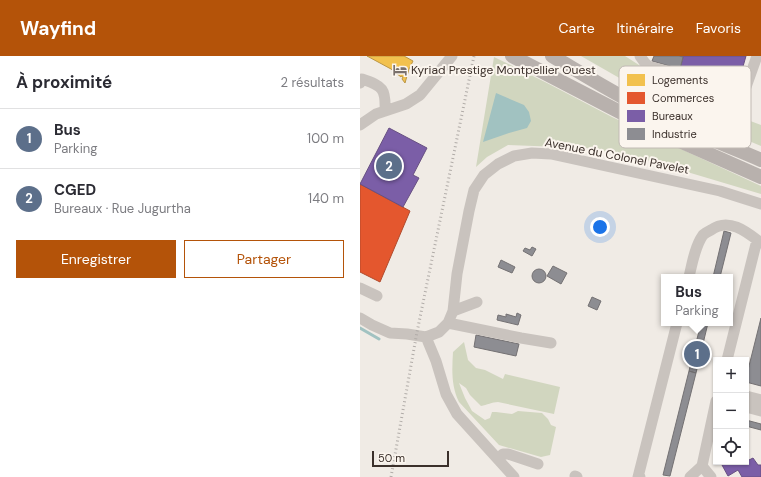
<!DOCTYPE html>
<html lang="fr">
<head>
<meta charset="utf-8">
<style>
  :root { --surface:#fff; --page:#f2f2f3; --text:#2b2b33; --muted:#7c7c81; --line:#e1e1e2; --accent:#b45309 }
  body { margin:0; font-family:"DM Sans",sans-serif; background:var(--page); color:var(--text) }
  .controls { position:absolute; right:12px; bottom:12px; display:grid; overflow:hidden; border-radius:0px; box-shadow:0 1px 3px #0004 }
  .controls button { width:36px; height:36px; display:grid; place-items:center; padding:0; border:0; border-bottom:1px solid var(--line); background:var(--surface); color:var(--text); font:20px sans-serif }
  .scale { position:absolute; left:12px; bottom:10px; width:77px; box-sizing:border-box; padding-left:4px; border:2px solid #3b302b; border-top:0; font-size:11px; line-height:14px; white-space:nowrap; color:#3b302b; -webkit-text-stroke:3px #fbf5ee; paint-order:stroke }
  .you { position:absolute; left:240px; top:171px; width:14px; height:14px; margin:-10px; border:3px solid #fff; border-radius:50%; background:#1a73e8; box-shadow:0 0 0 6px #1a73e833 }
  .badge { display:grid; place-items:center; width:26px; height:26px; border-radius:50%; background:var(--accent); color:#fff; font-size:13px; font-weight:700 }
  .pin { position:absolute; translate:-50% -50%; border:2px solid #fff; box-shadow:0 1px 4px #0006 }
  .popup { position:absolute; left:301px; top:218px; width:72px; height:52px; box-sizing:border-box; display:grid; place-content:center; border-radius:0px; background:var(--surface); filter:drop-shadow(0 1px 3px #0005); font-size:13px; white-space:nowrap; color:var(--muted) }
  .popup b { font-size:15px; color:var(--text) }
  .popup::after { content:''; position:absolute; left:50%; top:100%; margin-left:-8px; border:8px solid transparent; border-top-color:var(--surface) }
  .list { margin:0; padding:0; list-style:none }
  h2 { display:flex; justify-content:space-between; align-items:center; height:52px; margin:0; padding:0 16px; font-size:17px }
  h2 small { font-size:13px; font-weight:400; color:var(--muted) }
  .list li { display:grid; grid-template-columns:26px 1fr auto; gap:12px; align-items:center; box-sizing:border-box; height:60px; padding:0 16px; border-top:1px solid var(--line) }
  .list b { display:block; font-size:15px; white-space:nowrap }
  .list p { margin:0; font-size:13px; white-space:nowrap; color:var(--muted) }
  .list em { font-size:13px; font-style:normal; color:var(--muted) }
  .actions { display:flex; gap:8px; padding:12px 16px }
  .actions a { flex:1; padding:9px 0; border:1px solid var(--accent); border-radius:0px; text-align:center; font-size:14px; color:var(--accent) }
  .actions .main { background:var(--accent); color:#fff }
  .icon { flex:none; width:22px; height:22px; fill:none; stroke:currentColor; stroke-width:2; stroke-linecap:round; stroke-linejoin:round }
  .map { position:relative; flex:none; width:401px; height:421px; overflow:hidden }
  header { display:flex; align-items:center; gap:24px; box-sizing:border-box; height:56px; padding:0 20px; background:var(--accent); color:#fff }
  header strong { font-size:19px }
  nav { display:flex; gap:22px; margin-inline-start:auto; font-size:14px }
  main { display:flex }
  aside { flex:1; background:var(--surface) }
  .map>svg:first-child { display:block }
  .green { fill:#d1d6bf }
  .water { fill:#a1c2c1 }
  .homes { fill:#f2c14e; stroke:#bb9644 }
  .shops { fill:#e4572e; stroke:#b14b2d }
  .offices { fill:#7b5ea7; stroke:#685082 }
  .industry { fill:#8d8d92; stroke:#747173 }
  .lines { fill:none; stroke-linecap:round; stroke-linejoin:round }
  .stream { stroke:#a1c2c1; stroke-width:3 }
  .minor { stroke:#c9c3be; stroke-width:11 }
  .major { stroke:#b8b1ad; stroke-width:14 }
  .rail { stroke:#b1aca8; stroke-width:3; stroke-dasharray:1 3; stroke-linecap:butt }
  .labels { text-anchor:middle; stroke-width:4; stroke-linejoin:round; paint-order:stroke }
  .poi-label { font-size:12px; fill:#3b302b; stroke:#fbf5ee; text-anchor:start }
  .street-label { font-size:12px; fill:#3b302b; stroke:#fbf5ee }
  .key { fill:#fbf5ee; stroke:#c1bab4; stroke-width:1 }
  .key-label { font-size:11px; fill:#3b302b }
</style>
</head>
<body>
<header>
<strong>Wayfind</strong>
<nav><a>Carte</a><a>Itinéraire</a><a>Favoris</a></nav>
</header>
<main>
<aside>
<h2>À proximité<small>2 résultats</small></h2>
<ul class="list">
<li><span class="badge" style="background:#5c6f8a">1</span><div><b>Bus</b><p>Parking</p></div><em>100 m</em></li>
<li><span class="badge" style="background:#5c6f8a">2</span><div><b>CGED</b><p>Bureaux · Rue Jugurtha</p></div><em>140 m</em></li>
</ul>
<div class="actions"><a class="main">Enregistrer</a><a>Partager</a></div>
</aside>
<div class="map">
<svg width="401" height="421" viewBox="0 0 401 421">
  <rect width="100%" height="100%" fill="#f0ebe5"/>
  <path class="green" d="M 221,0 L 265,0 L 338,47 L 385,63 L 401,69 L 401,90 L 317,55 Z
    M 134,1 L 187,27 L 252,61 L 401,130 L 401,138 L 277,101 L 226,92 L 148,89 L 127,101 L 116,111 Z
    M 104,286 L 108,304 L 116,312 L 125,314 L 143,323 L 145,318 L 200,331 L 194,358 L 138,346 C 132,346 127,349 121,350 L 110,339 L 106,332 L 99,327 L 105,342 L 112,355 L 125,364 L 130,362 L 132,356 L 136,356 L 152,358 L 158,355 L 182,357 L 188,363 L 191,369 L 196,371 L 190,399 L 181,401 L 139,389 L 99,346 C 91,330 92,313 93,296 Z"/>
  <path class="water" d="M 136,37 L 164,49 L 169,56 L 171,65 L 167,72 L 149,77 L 123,86 Z"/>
  <path class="homes" d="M 7,0 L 44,0 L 53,5 L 49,13 L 45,27 L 42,23 L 43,21 L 41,20 L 41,21 L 31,13 Z"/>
  <path class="shops" d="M 0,128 L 50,155 L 20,226 L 0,216 Z"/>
  <path class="offices" d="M 319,0 L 386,0 L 380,21 L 375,20 L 374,22 L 369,21 L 367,27 L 320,13 L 323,1 Z
    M 29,72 L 67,92 L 53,119 L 59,122 L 43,151 L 0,128 Z
    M 393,402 L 398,409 L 401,409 L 401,421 L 382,421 L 378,414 L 368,420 L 362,409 L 367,406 L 385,406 Z"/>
  <path class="industry" d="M 294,0 L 319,0 L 323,1 L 320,13 L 292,5 Z
    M 364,175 L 371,177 L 360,221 L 353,221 Z
    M 172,191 L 176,193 L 172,200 L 163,195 L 165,192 L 170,194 Z
    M 141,204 L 155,211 L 152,217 L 138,211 Z
    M 193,210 L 207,217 L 201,228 L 187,220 Z
    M172 220a7 7 0 1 1 14 0a7 7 0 1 1-14 0Z
    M 232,241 L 241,245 L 237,254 L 228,250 Z
    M 157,257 L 161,259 L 158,269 L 137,264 L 138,259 L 146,261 L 146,258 L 156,261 Z
    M 401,262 L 401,330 L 386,326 L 386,322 Z
    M 341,267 L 348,267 L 336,317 L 329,315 Z
    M 116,279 L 159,288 L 156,300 L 114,291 Z
    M 329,315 L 336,317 L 310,420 L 303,419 Z
    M 386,364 L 401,368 L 401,374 L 386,370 Z"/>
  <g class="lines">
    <path class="stream" d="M 0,272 L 19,283"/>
    <path class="minor" d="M 280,0 L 285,7 L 288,10 L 378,34 L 382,33 L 386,31 L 397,0
      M 0,27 L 2,23 C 23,30 26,33 25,55
      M 0,69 L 16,58 L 46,48 L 60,39 L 92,0
      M 329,221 C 332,208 335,190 343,179 C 345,177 349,175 351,174 C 369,161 387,176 401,187
      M 0,232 L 17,240
      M 93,255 L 117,246
      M 0,262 L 12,269 L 30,277 L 47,278 L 66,281
      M 88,267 L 161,282 L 191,287
      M 66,281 L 79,276 L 88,267 L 93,255 L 97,218 L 109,155 L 114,134 L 124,119 L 138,108 L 154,100 L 172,97 L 191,98 L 360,135 L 401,148
      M 66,281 L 76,305 L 86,338 L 97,358 L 154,421
      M 367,304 L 397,184
      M 386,340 L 401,344
      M 386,351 L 401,355
      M 138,403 L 143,398 L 148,398 L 178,408
      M 342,410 L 351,421
      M 215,420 L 217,421
      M 280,421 L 278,421 L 317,267
      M 330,421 L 342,410 L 356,345"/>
    <path class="major" d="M 152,0 L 283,68 L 304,78 L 401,121
      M 192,0 C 233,24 275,50 319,69 C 346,82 374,92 401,104"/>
    <path class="rail" d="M 31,421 L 57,276 L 114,0"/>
  </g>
  <defs>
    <symbol id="hotel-bare" viewBox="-9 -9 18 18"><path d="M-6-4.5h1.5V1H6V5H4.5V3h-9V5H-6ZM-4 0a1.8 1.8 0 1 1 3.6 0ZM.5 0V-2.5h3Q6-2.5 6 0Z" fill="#7a716c" stroke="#fbf5ee" stroke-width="2.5" paint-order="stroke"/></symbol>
  </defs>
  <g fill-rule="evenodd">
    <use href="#hotel-bare" x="30" y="4" width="20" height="20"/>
  </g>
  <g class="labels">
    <g class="poi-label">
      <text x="51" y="18">Kyriad Prestige Montpellier Ouest</text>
    </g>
    <g class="street-label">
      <text transform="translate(257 100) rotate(11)" y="4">Avenue du Colonel Pavelet</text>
    </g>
  </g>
  <rect x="259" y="10" width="132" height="82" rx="6" class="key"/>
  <rect x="267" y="18" width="18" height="12" fill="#f2c14e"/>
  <rect x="267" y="36" width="18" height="12" fill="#e4572e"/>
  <rect x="267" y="54" width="18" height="12" fill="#7b5ea7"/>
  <rect x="267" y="72" width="18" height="12" fill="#8d8d92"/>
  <g class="key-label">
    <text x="292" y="28">Logements</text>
    <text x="292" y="46">Commerces</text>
    <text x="292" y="64">Bureaux</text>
    <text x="292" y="82">Industrie</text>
  </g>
</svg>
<div class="controls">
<button>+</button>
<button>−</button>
<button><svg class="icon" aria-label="locate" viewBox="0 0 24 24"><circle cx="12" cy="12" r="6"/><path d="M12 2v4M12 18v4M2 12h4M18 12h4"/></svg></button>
</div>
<div class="scale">50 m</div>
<div class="you"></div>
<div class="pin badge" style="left:337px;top:298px;background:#5c6f8a">1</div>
<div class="popup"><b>Bus</b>Parking</div>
<div class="pin badge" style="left:29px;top:110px;background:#5c6f8a">2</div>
</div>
</main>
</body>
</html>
